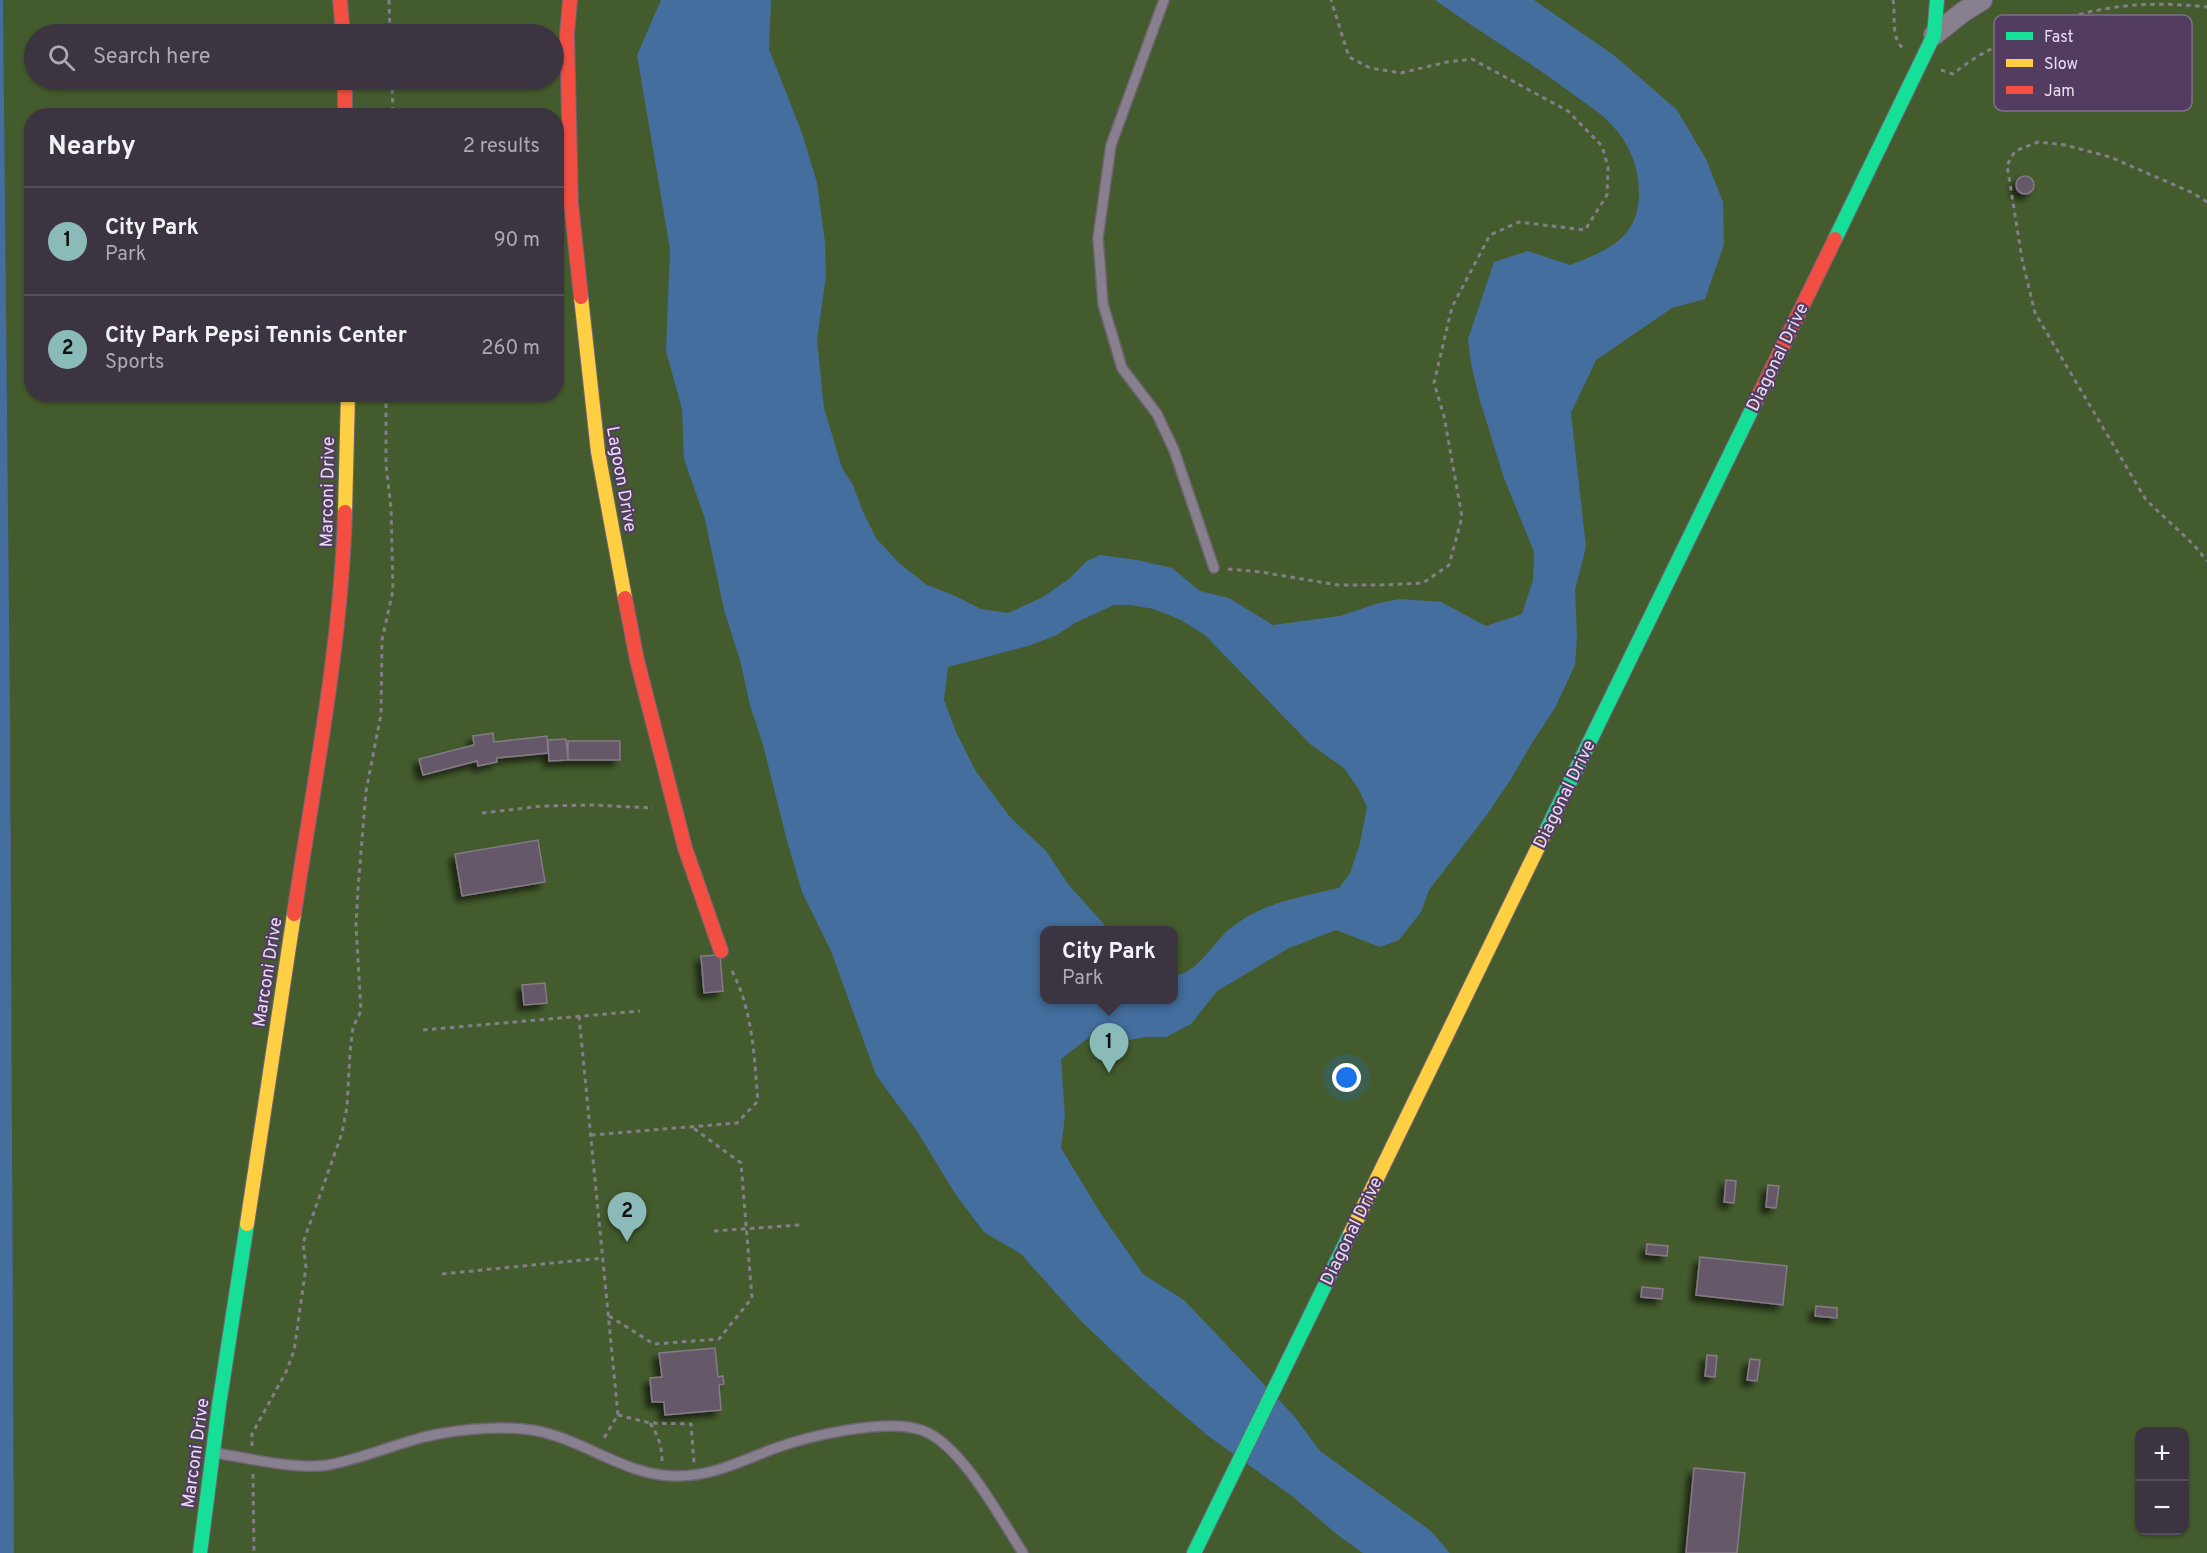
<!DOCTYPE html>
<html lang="en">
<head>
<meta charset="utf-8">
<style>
  :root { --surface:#3d3442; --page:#483f4d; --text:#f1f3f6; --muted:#adaab2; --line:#564f5b; --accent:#8bbbb9 }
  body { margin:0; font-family:Overpass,sans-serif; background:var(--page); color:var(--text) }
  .controls { position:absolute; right:18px; bottom:18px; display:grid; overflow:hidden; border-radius:12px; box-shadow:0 2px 4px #0004 }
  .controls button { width:54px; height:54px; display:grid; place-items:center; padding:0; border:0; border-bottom:2px solid var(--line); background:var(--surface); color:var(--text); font:30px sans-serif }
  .you { position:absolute; left:1347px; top:1078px; width:21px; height:21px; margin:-15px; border:4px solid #fff; border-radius:50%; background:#1a73e8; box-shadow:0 0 0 9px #1a73e833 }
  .badge { display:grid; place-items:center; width:39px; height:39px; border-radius:50%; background:var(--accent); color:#111; font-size:20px; font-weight:700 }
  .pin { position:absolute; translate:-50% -50px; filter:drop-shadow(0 2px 3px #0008) }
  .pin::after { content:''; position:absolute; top:32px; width:21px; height:18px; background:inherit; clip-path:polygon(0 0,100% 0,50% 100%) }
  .popup { position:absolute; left:1040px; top:926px; width:138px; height:78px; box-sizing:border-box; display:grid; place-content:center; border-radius:12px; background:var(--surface); filter:drop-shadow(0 2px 4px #0005); font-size:20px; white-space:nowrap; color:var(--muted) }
  .popup b { font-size:22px; color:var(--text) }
  .popup::after { content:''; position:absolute; left:50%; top:100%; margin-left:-12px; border:12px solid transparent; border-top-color:var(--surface) }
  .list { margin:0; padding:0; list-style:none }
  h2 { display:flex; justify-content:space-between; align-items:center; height:78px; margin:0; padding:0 24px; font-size:26px }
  h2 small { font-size:20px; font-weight:400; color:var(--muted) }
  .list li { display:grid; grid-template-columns:39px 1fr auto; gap:18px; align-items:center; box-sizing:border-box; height:108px; padding:0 24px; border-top:2px solid var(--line) }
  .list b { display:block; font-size:22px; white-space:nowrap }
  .list p { margin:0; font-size:20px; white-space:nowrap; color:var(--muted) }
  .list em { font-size:20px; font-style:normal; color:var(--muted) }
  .icon { flex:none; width:33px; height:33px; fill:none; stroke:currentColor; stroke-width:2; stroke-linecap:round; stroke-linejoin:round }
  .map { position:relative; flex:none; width:2207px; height:1553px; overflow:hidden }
  .search { position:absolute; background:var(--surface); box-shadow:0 2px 4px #0004; left:24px; top:24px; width:540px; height:66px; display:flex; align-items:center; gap:15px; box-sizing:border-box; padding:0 21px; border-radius:33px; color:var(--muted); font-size:22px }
  .panel { position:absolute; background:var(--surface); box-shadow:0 2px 4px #0004; left:24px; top:108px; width:540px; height:294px; border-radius:24px }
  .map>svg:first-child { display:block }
  .green { fill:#445c2d; fill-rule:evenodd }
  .water { fill:#446e9e; fill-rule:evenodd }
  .building { fill:#655967; stroke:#867a88; stroke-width:1.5; filter:url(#shadow) }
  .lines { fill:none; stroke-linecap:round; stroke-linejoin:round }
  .lane-casing { stroke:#6e6374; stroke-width:12 }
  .street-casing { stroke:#6e6374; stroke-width:22 }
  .fast-casing { stroke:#6e6374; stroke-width:16 }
  .slow-casing { stroke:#6e6374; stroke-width:16 }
  .jam-casing { stroke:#6e6374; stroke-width:16 }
  .path { stroke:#857d8a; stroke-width:3; stroke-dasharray:4.5 4.5; stroke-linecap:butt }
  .lane { stroke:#88808e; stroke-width:9 }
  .street { stroke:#88808e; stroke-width:20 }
  .fast { stroke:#16e098; stroke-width:14 }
  .slow { stroke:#ffcf43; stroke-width:14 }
  .jam { stroke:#f24e42; stroke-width:14 }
  .labels { text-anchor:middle; stroke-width:4.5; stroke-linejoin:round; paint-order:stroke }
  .street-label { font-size:18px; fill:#eadef3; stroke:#523d60 }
  .key { fill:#523d60; stroke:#806d8c; stroke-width:1.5 }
  .key-label { font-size:16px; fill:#eadef3 }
</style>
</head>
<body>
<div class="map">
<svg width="2207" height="1553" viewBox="0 0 2207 1553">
  <defs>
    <filter id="shadow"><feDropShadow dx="-5.5" dy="5.5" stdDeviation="3" flood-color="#0009"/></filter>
  </defs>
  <rect width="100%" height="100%" fill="#514558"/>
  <path class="green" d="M 3,0 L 2207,0 L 2207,1553 L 14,1553 L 10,715 ZM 34,34 L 554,34 L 554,80 L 34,80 ZM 32,116 L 556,116 L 556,394 L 32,394 ZM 1044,930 L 1174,930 L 1174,1000 L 1044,1000 ZM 2140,1432 L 2184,1432 L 2184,1530 L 2140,1530 Z"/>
  <path class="water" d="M 0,0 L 3,0 L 10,715 L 14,1553 L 0,1553 Z
    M 661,0 L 771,0 L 769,49 L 802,133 L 817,183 L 825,242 L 826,276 L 817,340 L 824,408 L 842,468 L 853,485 L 863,512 L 876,538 L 899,563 L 927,585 L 953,595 L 981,609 L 1008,613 L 1043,597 L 1069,579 L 1087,561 L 1100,555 L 1137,560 L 1172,568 L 1200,591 L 1229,598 L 1273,625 L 1340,616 L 1379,603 L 1400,599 L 1441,602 L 1486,626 L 1522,614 L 1533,580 L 1534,552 L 1504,478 L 1480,401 L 1471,364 L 1468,339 L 1494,262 L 1528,251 L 1570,265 C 1606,251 1639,239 1639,193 C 1639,167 1629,142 1610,123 C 1600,112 1586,104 1574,95 C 1529,61 1481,33 1435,0 L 1534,0 L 1615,56 L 1677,110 L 1706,159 L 1723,202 L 1724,244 L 1705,299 L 1672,308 L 1596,360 L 1571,413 L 1586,547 L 1575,590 L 1577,637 L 1575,665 L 1555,708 L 1532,743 L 1511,779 L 1486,816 L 1429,890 L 1421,912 L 1399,940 L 1380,947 L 1336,930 L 1289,948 L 1217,991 L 1191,1024 L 1166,1037 L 1146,1037 L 1108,1044 L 1092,1035 L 1061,1059 L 1065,1116 L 1061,1148 L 1101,1214 L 1143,1274 L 1184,1300 L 1294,1416 L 1320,1451 L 1431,1531 L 1450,1553 L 1363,1553 L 1339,1536 L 1292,1496 L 1207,1435 L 1145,1382 L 1080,1320 L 1021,1254 L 984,1232 L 956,1195 L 917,1131 L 876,1075 L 831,951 L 802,892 L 786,837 L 763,745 L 750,705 L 740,660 L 724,610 L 705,519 L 684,459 L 682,409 L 666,351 L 670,249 L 637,55 ZM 1114,605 L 1130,605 L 1154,609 L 1181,620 L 1205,635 L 1310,744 L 1344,768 L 1358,788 L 1367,807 L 1360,843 L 1350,873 L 1339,888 C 1301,897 1264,902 1232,927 C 1213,941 1199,973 1174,976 L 1174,1000 L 1044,1000 L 1044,930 L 1109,930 L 1068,884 L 1046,851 L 1010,817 L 975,770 L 956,732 L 944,700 L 948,667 L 1031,645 L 1057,635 L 1075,623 Z"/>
  <path class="building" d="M2016 185a9 9 0 1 1 18 0a9 9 0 1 1-18 0Z
    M 493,733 L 494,742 L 547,736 L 548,753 L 497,758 L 497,762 L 478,766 L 477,761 L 423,775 L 419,759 L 474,745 L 473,736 Z
    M 566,739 L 568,760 L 549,761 L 548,740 Z
    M 568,741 L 620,741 L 620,760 L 568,760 Z
    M 538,840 L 545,882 L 462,896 L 455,854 Z
    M 720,955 L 723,991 L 704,993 L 701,956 Z
    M 545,983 L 547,1003 L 524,1005 L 522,985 Z
    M 1726,1180 L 1736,1181 L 1734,1203 L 1724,1202 Z
    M 1768,1185 L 1779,1186 L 1776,1208 L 1766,1207 Z
    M 1647,1244 L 1668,1246 L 1667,1256 L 1646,1254 Z
    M 1700,1257 L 1787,1266 L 1783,1305 L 1696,1295 Z
    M 1642,1287 L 1663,1289 L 1662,1299 L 1641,1297 Z
    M 1816,1306 L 1837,1308 L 1837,1318 L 1815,1316 Z
    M 715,1348 L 718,1377 L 723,1376 L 724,1384 L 719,1385 L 721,1410 L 665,1415 L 664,1402 L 652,1402 L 650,1378 L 662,1377 L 659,1353 Z
    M 1707,1355 L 1717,1356 L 1715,1377 L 1705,1376 Z
    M 1750,1359 L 1760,1360 L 1757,1381 L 1747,1380 Z
    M 1694,1468 L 1745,1473 L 1737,1553 L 1686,1553 Z"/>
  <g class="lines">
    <defs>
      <path id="lane" d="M 1164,0 L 1111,145 L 1098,238 L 1103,304 L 1122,368 L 1157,414 L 1174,450 L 1214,568
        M 215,1453 C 250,1458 293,1470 328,1465 C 356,1460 383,1449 410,1441 C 445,1430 496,1425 532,1430 C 583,1438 625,1477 678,1476 C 713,1476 741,1461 773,1449 C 808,1436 888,1417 924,1431 C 963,1447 1000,1518 1023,1553"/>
      <path id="street" d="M 1934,35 L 1963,12 L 1982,0"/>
      <path id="fast" d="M 1835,239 L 1934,35 L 1937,0
        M 1545,833 L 1756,401
        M 200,1553 L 219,1405 L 247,1224
        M 1194,1553 L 1350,1234"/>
      <path id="slow" d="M 581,297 L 598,452 L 625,598
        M 345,512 L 348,394
        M 247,1224 L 294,914
        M 1350,1234 L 1545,833"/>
      <path id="jam" d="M 340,0 L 343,34
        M 570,0 L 567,34 L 571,203 L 581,297
        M 345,80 L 345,116
        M 1756,401 L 1835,239
        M 625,598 L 637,660 L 685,848 L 721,951
        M 294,914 C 314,781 341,647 345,512"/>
    </defs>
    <use href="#lane" class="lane-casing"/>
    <use href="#street" class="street-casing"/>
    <use href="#fast" class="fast-casing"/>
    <use href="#slow" class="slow-casing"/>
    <use href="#jam" class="jam-casing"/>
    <path class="path" d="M 389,0 L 390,34
      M 1893,0 C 1896,15 1890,39 1904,49
      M 1941,70 L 1953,74 C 1977,54 2004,42 2032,30 C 2093,6 2142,0 2207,7
      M 392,80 L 393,116
      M 2207,202 L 2193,193 L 2110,157 L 2065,145 L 2038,142 L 2015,151 L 2007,165 L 2022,259 L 2035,313 L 2146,500 L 2193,544 L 2207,561
      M 1228,569 L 1261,572 L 1338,585 L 1381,585 L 1423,583 L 1449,565 L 1462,517 L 1444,416 L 1434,383 L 1452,307 L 1490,235 L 1519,222 L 1585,230 L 1607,195 L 1608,167 L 1602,146 L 1568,111 L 1472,59 L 1447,62 L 1401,73 L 1370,68 L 1349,57 L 1331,0
      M 482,813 L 543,806 L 592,805 L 653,808
      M 579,1016 L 618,1415 L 604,1438
      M 423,1030 L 640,1011
      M 591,1135 L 737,1123 L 758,1101 C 754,1056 753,1010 731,969
      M 714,1231 L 800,1225
      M 442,1274 L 603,1258
      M 609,1316 L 654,1344 L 719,1339 L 752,1298 L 741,1163 L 692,1127
      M 618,1415 L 650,1423 L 691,1424 L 694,1463
      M 650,1423 C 658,1435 662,1446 662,1461
      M 252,1446 L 252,1434 L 286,1372 L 294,1351 L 306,1267 L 303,1243 L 342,1133 L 347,1107 L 350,1052 L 353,1027 L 361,1011 L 356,926 L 358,889 L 366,791 L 381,714 L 382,640 L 393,590 L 391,508 L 386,465 L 386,394
      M 253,1474 L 254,1553"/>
    <use href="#lane" class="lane"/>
    <use href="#street" class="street"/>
    <use href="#fast" class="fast"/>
    <use href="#slow" class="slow"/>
    <use href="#jam" class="jam"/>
  </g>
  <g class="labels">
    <g class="street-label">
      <text transform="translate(1777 357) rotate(-64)" y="6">Diagonal Drive</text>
      <text transform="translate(622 479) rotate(80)" y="6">Lagoon Drive</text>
      <text transform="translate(327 492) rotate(-89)" y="6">Marconi Drive</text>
      <text transform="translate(1564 794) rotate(-64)" y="6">Diagonal Drive</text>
      <text transform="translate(267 972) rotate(-81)" y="6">Marconi Drive</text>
      <text transform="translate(1351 1231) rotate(-64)" y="6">Diagonal Drive</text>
      <text transform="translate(195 1453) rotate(-82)" y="6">Marconi Drive</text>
    </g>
  </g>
  <rect x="1994" y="15" width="198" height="96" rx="9" class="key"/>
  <rect x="2006" y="32" width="27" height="8" fill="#16e098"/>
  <rect x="2006" y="59" width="27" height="8" fill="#ffcf43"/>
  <rect x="2006" y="86" width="27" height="8" fill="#f24e42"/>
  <g class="key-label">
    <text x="2044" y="42">Fast</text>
    <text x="2044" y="69">Slow</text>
    <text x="2044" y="96">Jam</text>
  </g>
</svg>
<div class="controls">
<button>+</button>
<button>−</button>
</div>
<div class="you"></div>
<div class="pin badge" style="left:1109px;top:1073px">1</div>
<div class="popup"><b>City Park</b>Park</div>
<div class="pin badge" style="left:627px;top:1242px">2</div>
<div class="search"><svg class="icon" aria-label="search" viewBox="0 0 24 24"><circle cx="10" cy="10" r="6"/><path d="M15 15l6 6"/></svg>Search here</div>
<section class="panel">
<h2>Nearby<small>2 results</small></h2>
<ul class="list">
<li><span class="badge">1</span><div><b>City Park</b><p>Park</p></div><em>90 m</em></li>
<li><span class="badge">2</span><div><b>City Park Pepsi Tennis Center</b><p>Sports</p></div><em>260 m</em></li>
</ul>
</section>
</div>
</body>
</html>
